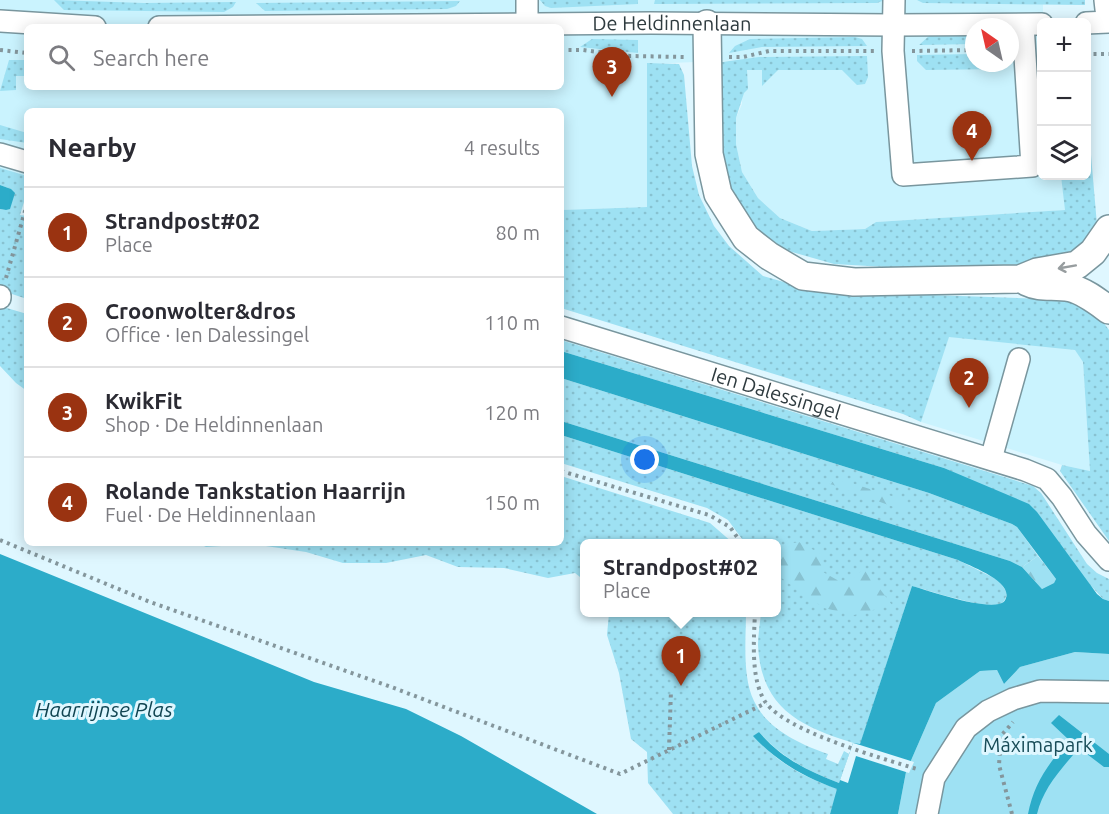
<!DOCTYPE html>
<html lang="en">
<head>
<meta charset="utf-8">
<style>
  :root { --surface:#fff; --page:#f2f2f3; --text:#2b2b33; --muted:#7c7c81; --line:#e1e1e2; --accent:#9a3311 }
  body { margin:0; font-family:Ubuntu,sans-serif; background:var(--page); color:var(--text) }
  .controls { position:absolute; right:18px; top:18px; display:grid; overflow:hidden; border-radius:9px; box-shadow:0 3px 15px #0003 }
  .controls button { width:54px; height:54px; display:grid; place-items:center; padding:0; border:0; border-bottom:2px solid var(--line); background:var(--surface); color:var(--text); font:30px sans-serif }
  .compass { position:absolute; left:965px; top:18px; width:54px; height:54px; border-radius:50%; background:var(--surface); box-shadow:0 3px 15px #0003; rotate:326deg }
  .you { position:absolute; left:645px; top:460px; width:21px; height:21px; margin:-15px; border:4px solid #fff; border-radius:50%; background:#1a73e8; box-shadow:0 0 0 9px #1a73e833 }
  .badge { display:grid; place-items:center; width:39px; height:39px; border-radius:50%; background:var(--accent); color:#fff; font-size:20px; font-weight:700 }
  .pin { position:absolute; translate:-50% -50px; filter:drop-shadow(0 2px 3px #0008) }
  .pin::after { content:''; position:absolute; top:32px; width:21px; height:18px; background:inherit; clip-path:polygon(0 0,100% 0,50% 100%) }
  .popup { position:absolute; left:580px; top:539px; width:201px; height:78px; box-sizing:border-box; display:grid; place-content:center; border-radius:9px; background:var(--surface); filter:drop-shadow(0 2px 4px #0005); font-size:20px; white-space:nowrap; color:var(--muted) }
  .popup b { font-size:22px; color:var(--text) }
  .popup::after { content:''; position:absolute; left:50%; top:100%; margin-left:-12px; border:12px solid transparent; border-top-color:var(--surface) }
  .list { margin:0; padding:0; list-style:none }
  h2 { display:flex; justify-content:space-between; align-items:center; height:78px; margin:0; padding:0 24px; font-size:26px }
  h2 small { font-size:20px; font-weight:400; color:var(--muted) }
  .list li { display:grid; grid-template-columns:39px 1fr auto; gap:18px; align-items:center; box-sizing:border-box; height:90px; padding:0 24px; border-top:2px solid var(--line) }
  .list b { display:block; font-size:22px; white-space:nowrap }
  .list p { margin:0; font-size:20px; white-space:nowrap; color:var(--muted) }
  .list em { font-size:20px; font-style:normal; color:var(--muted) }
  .icon { flex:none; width:33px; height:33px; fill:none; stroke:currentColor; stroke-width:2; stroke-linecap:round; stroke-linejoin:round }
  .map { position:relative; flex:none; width:1109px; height:814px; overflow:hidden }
  .search { position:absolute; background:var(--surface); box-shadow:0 3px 15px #0003; left:24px; top:24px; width:540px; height:66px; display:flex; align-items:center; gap:15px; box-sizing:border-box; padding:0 21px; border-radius:9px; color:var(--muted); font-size:22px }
  .panel { position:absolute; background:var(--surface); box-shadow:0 3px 15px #0003; left:24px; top:108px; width:540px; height:438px; border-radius:9px }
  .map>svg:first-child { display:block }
  .built { fill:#caf3fe; fill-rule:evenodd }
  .grass { fill:url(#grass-dots) }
  .forest { fill:url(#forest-firs) }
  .park { fill:#9ee1f3 }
  .water { fill:#2cacc9 }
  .pier { fill:#dff7ff }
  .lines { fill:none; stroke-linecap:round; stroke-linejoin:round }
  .minor-casing { stroke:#79969e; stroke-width:24 }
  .major-casing { stroke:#79969e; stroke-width:30 }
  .path { stroke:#84969c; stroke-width:4; stroke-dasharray:3 4.5; stroke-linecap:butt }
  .minor { stroke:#fff; stroke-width:21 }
  .major { stroke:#fff; stroke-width:27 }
  .oneway { stroke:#979d9f }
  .labels { text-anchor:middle; stroke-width:6; stroke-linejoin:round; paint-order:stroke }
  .street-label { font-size:20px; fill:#2f3b3f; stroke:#dff7ff }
  .park-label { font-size:20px; fill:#184c58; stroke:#dff7ff }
  .water-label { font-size:21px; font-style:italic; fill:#104552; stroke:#dff7ff }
</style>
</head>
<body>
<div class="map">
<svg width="1109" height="814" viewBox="0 0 1109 814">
  <defs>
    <pattern id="grass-dots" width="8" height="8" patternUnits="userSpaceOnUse" patternTransform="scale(1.5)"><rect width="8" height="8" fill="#9ee1f3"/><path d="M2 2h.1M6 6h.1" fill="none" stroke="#88c2d1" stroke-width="1.8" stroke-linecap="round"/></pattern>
    <pattern id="forest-firs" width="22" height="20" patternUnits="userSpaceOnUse" patternTransform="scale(1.5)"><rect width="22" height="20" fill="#9ee1f3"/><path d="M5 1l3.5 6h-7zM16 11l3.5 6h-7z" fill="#88c2d1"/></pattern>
  </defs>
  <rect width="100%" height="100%" fill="#dff7ff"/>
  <path class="built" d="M 0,0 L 1043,0 L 1042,176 L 1061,176 L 1066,210 L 876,222 L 865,229 L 812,231 L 780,218 L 758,198 L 742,172 L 736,144 L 736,118 L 742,104 L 743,60 L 647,64 L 647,207 L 561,210 L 561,111 L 27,111 L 27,193 L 0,185 ZM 27,27 L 561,27 L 561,87 L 27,87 ZM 974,27 L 1010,27 L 1010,63 L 974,63 Z
    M 949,336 L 1075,349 L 1083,362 L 1090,471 L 1062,465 L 921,422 Z"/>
  <path class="grass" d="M 54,0 L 144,3 L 236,2 L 233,7 L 224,12 L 64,10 Z
    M 540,0 L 638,0 L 638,4 L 551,8 L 545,6 Z
    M 655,0 L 885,0 L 877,3 L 654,4 Z
    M 917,0 L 1085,0 L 1085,5 L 923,3 Z
    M 460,1 L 456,6 L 447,9 L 265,11 L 256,3 Z
    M 974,35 L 974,44 L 919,45 L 929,36 Z
    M 855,37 L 862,39 L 867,46 L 762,47 L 729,53 L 735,46 L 750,39 Z
    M 592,39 L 638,40 L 638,53 L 580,47 Z
    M 974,54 L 974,63 L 1007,63 L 1002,69 L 926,70 L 917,61 L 917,55 Z
    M 867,56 L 868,77 L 865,84 L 857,85 L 842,70 L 778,70 L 762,86 L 762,70 L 747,70 L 748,89 L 744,93 L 736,118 L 736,144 L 742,172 L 758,198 L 780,218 L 812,231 L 865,229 L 876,222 L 1065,210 L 1061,176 L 1086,176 L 1087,108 L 1097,225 L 1082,244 L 1048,264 L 886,267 L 834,264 L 785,250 L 750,223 L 730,194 L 722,164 L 718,77 L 722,62 L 759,57 Z
    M 9,60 L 27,60 L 27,76 L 16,76 L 16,90 L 0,91 Z
    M 647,63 L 679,64 L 684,75 L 692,166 L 699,195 L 714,226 L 729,246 L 763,276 L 815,291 L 1076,300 L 1097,314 L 1109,330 L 1109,541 L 1060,471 L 1062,465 L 1090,471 L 1083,362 L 1075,350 L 949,337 L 921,422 L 903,414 L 561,308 L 561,210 L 647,207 Z
    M 0,125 L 27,133 L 27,143 L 0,139 Z
    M 0,168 L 27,176 L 27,192 L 20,215 L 27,216 L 27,299 L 0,290 L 0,209 L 6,210 L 11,189 L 0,185 Z
    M 0,306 L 27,314 L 27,391 L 16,383 L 0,366 Z
    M 561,340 L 1033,486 L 1041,493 L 1087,564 L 1097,573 L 1109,579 L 1109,601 L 1103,599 L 1094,589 L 980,485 L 944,468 L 561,351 Z
    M 561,378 L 929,493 L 1012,524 L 1017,527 L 1038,556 L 1022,567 L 1010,561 L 561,421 Z
    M 561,435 L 958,560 L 998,580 L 1007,592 C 1006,597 1005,602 1000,604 C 983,609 931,591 912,586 L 860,745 C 804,728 761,711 758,645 C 758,635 760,623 761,613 L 777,612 L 777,544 L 745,543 L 728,520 L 707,508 L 561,463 Z
    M 561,476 L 710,523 L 733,543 L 585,544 L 585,581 L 575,573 L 548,578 L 504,568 L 458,567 L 426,555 L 386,563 L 343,563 L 306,552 L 252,544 L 206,547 L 198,543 L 561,543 Z
    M 609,613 L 746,613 C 746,638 742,677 754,701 C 767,729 800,744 828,754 L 826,759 L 838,764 L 844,751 L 849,754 L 839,783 C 808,771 782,758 759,732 L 754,736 C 777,763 805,778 838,789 L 830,814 L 673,814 L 648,783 L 647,752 L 631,739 L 619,673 L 607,635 Z"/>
  <path class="forest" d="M 845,481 L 907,501 L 905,511 L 825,482 Z
    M 799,542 L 821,554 L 823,572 L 846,585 L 864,568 L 892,605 L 854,615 L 824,608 L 780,577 L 778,546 Z
    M 1038,556 L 1056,579 L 1054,583 L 1042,589 L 1022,567 Z"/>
  <path class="park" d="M 1075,652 L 1109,654 L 1109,814 L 898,814 L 906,772 L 936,703 L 980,671 L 997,670 L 1004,684 L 1020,667 Z"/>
  <path class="water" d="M 0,185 L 11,189 L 15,193 L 10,209 L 6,210 L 0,209 Z
    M 561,351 L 944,468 L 1029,504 L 1037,512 L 1097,594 L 1103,599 L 1109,601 L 1109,654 L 1075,652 L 1020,667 L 1004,684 L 997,670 L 980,671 L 936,703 L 906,772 L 898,814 L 830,814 L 837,789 C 804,777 777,762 753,736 L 759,732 C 781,758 808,771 839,783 L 853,743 L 860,744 L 912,586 C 933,592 978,608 999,604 C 1002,603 1005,602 1006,598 C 1012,581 970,566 958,560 L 561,435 L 561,421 L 1010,561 L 1022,567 L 1042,589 L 1054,583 L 1056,579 L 1017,527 L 1012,524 L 929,493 L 561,378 Z
    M 0,554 L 314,682 L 406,709 L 461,736 L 597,814 L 0,814 Z
    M 1059,715 L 1109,754 L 1109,767 L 1104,767 L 1079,748 C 1062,768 1043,788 1037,814 L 1028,814 C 1034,783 1049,763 1069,740 L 1051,723 Z"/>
  <path class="pier" d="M 853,743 L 860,745 L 914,762 L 909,773 L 856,756 L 848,783 L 840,780 Z"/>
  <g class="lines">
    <defs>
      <g id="minor">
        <path d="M 894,0 L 893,51 L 903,175 L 1032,166 L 1023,25"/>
        <path d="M 0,21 L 95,27"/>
        <path d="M 1086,23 L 1109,22"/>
        <path d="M 527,24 L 527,0"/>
        <path id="s1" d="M 159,27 L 651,23 L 893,25 L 1042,24"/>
        <path d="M 0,154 L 27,162"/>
        <path d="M 0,298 L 0,296"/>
        <path id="s2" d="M 561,327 L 1025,470 L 1047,479 L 1062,497 L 1086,534 L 1109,560"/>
        <path d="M 991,459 L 1019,359"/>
        <path d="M 927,814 L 934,778 L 966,728 L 988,711 L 1013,699 L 1040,691 L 1109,692"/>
      </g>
      <path id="major" d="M 1108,0 L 1109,9
        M 707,24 L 709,154 L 718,194 L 746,238 L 769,256 L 803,276 L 854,282 L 1020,279 L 1037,272 L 1077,265 L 1093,252 L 1109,229
        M 1027,282 C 1041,289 1055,284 1071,288 C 1084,291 1098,302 1109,310"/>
    </defs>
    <use href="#minor" class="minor-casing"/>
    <use href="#major" class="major-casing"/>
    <path class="path" d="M 0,50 L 27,53
      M 561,50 L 583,50 L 630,56 L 686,57
      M 912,51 L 974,50
      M 1086,54 L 1109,54
      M 729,57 L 743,57 L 769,51 L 874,51
      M 6,278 L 27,204
      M 561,471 L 709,515 L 730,527 L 742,544
      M 0,540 L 150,602 L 386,685 L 620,774 L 766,703
      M 755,612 C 754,639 750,680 766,703 C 788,732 881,758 917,769
      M 669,750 L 671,690
      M 1012,814 L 999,765 L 1001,736 L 1013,722"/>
    <use href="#minor" class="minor"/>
    <use href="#major" class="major"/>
  </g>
  <defs><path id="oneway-shaft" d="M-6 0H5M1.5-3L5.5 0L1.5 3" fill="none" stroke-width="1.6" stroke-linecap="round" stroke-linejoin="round" transform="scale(1.5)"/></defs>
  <use class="oneway" href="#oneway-shaft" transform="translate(1067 267) rotate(170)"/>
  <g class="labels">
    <g class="street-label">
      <text dy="7" stroke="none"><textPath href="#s1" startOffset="513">De Heldinnenlaan</textPath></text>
      <text dy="7" stroke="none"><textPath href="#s2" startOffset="225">Ien Dalessingel</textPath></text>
    </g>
    <g class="park-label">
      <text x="1038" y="752">Máximapark</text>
    </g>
    <g class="water-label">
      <text x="104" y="717">Haarrijnse Plas</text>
    </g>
  </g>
</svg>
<div class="controls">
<button>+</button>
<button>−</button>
<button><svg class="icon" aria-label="layers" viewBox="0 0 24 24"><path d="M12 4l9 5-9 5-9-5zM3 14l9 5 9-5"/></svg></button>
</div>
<svg class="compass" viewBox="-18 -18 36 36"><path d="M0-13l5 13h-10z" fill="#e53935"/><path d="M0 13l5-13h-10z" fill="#7c7c81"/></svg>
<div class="you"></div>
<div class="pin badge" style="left:681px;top:686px">1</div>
<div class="popup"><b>Strandpost#02</b>Place</div>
<div class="pin badge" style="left:969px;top:408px">2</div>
<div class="pin badge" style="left:612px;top:97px">3</div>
<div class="pin badge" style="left:972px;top:161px">4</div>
<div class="search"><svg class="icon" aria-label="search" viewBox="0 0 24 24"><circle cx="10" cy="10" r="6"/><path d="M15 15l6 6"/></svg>Search here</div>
<section class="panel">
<h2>Nearby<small>4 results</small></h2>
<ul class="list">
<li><span class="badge">1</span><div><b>Strandpost#02</b><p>Place</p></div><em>80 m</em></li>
<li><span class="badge">2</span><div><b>Croonwolter&amp;dros</b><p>Office · Ien Dalessingel</p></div><em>110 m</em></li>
<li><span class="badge">3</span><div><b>KwikFit</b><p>Shop · De Heldinnenlaan</p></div><em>120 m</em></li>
<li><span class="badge">4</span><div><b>Rolande Tankstation Haarrijn</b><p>Fuel · De Heldinnenlaan</p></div><em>150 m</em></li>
</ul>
</section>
</div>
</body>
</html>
